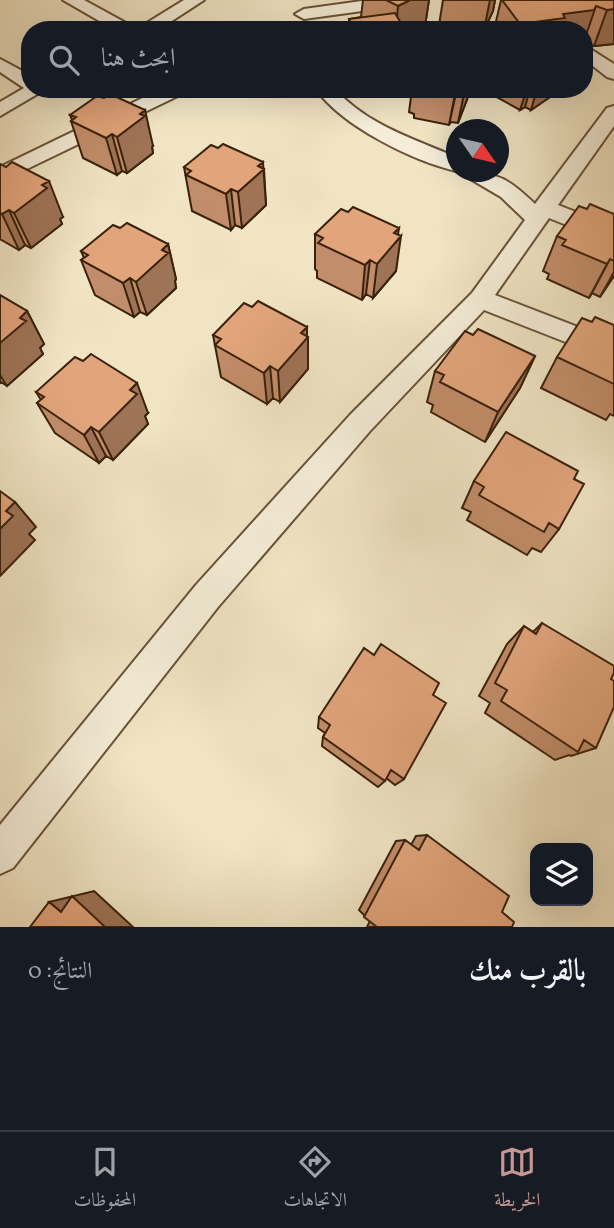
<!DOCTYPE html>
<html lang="ar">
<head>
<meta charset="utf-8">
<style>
  :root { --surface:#171b24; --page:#20242c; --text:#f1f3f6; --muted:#9ea1a6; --line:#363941; --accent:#c59692 }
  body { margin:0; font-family:Vollkorn,Amiri,serif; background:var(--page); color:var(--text); direction:rtl }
  .controls { position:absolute; right:21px; bottom:21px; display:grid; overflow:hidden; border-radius:14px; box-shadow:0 7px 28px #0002 }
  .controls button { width:63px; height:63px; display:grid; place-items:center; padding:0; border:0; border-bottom:2px solid var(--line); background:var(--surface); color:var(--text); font:35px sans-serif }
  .compass { position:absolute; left:446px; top:119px; width:63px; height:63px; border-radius:50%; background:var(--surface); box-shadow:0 7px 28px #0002; rotate:124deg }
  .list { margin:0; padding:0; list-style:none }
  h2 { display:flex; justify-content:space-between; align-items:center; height:91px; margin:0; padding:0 28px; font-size:30px }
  h2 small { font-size:23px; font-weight:400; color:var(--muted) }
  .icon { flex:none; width:38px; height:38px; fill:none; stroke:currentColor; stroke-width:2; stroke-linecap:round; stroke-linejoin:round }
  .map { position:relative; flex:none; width:614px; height:927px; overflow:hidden; direction:ltr }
  .search { position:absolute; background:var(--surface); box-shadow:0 7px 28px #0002; left:21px; right:21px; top:21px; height:77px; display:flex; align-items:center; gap:18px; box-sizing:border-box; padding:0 24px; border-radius:28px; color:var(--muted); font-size:26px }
  .sheet { height:203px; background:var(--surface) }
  nav { display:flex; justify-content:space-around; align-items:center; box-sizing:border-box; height:98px; border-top:2px solid var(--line); background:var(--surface); font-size:19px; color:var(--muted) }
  nav a { display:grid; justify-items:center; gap:4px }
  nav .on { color:var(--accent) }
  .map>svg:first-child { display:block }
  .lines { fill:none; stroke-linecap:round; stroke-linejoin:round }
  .minor-casing { stroke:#685239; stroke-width:4 }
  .minor { fill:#f5edd8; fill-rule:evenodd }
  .wall { fill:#c28d6a; stroke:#3a210b; stroke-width:2 }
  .shaded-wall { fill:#9e7356; stroke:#3a210b; stroke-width:2 }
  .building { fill:#e1a47b; stroke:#3a210b; stroke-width:2 }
</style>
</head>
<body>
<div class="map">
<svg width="614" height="927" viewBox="0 0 614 927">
  <rect width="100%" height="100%" fill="#f0e4c3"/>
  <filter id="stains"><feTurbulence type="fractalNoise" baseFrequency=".00286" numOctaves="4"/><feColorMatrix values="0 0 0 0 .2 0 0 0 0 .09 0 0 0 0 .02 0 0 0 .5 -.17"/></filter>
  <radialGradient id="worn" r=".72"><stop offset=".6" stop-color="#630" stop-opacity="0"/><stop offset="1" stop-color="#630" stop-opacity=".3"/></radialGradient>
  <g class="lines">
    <defs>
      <path id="minor" d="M 63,0 L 84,0 L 137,29 L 184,0 L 204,0 L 158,30 L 115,30 Z
        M 369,0 L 414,0 L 406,5 L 304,19 L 295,14 L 304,9 Z
        M 584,45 L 614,64 L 614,79 L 607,77 L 584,59 Z
        M 0,59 L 30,75 L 30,89 L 46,89 L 0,116 L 0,102 L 24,88 L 0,72 Z
        M 161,89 L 186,89 L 184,93 L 0,182 L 0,167 Z
        M 316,89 L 335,89 C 367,125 414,139 456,157 L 456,171 C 413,161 342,126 316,89 Z
        M 614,106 L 614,126 L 558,205 L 614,227 L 614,244 L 549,218 L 495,295 L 614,341 L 614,361 L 484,310 L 370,431 L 218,607 L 13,868 L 0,874 L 0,825 L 196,585 L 350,415 L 472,293 L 525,220 L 501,197 L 467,177 L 464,172 C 500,172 510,181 535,204 L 607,108 Z"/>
    </defs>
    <use href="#minor" class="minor-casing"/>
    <use href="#minor" class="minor"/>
  </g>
  <path class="wall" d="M 363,0 L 429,0 L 425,26 L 418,30 L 344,30 L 344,24 L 349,23 L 349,19 L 361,17 Z
    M 443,0 L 495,0 L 493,11 L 484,30 L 466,30 L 439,25 Z
    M 501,0 L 614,0 L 614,44 L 594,46 L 584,43 L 584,30 L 494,30 Z
    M 412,89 L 471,89 L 458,123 L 451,122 L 449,125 L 414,118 L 414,114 L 409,112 Z
    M 482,89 L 554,89 L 553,95 L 531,110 L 525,107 L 520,110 Z
    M 70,115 L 153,146 L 152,147 L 153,153 L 127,173 L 122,171 L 117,175 L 83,158 L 71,121 L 72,120 Z
    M 218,148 L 264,169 L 266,205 L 242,228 L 235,225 L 231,230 L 192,211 L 184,167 Z
    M 0,164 L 63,217 L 60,219 L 62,224 L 31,248 L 25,245 L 19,250 L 0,239 Z
    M 587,209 L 614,214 L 614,276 L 600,297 L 592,293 L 589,298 L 547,279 L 549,274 L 543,271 L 557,236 Z
    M 120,228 L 168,244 L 176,279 L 175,281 L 176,288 L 147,315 L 140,312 L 134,317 L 95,295 L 81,260 L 84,258 L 81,251 Z
    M 315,234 L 398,235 L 396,271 L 373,298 L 366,294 L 362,300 L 317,278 L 317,271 L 315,269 Z
    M 0,295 L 27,311 L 44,344 L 40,348 L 43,354 L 7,386 L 1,382 L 0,383 Z
    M 592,322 L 614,325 L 614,416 L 610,414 L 606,420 L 541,388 L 557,357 Z
    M 213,335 L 307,336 L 308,369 L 280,402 L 273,398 L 267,404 L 221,377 Z
    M 473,335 L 535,356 L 520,388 L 485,442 L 431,412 L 433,405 L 427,402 L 435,371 Z
    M 36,392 L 148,413 L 145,416 L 148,424 L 113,460 L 106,456 L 99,463 L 55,433 L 37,403 L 41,400 Z
    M 574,479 L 559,529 L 541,552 L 532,548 L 527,555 L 467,520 L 471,512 L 462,508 L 474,481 Z
    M 542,623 L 611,679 L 596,748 L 571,756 L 569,755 L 555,760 L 485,713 L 490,703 L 479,696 L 507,644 L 524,626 L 533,632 Z
    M 433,695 L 404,779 L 395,785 L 386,778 L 385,781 L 378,787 L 322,746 L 323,737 L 325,733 L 318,728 L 319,717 Z
    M 427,835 L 502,912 L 512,927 L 367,927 L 370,921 L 359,910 L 396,841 L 405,840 L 411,845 L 416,836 Z"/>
  <path class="shaded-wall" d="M 410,0 L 429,0 L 425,26 L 418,30 L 396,30 L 398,6 Z
    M 490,0 L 495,0 L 493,11 L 484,30 Z
    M 596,6 L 584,41 L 584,30 L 518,30 L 520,24 Z
    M 614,9 L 614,44 L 594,46 L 607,10 Z
    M 456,89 L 457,89 L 449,125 Z
    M 465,89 L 471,89 L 458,123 Z
    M 527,89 L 530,89 L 525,107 L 520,110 Z
    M 537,89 L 554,89 L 553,95 L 531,110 Z
    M 145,110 L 153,146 L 152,147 L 153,153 L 127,173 L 117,137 Z
    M 112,134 L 122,171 L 117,175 L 106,138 Z
    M 263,162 L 266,205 L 242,228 L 238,192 L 258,166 Z
    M 49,181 L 63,217 L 60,219 L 62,224 L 31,248 L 14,213 L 42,185 Z
    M 231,189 L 235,225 L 231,230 L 226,194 Z
    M 9,210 L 25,245 L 19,250 L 2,214 Z
    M 399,228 L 397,241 L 401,236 L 396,271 L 373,298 L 377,264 L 394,233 Z
    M 168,244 L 176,279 L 175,281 L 176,288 L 147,315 L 136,282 L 162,250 Z
    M 610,259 L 592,293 L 589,298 L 607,264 Z
    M 370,260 L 366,294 L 362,300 L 365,265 Z
    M 614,272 L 614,276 L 600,297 Z
    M 130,278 L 140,312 L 134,317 L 123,283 Z
    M 27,311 L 44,344 L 40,348 L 43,354 L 7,386 L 0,375 L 0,343 L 20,318 Z
    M 307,327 L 307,339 L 308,337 L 308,369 L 280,402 L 278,371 L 301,333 Z
    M 535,356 L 520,388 L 485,442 L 498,412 Z
    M 270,366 L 273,398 L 267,404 L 264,373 Z
    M 137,383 L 148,413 L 145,416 L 148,424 L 113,460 L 99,432 L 130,390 Z
    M 91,427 L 106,456 L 99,463 L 84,435 Z
    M 15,502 L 36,527 L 29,534 L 35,540 L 0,576 L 0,529 L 6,511 Z
    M 94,891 L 133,927 L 105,927 L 61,912 L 49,902 Z"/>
  <path class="building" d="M 386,0 L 410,0 L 398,6 Z
    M 502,0 L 614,0 L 614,9 L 607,10 L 596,6 L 594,10 L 563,14 L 565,18 L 520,24 Z
    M 395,13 L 405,30 L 347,30 L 344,24 L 351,23 L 349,19 Z
    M 110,94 L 145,110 L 140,114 L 145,116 L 117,137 L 112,134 L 106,138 L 71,121 L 76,117 L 70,115 L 97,96 L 104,98 Z
    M 223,144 L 263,162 L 258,166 L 264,169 L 238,192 L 231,189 L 226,194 L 186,175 L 191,171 L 184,167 L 211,145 L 218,148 Z
    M 12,162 L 49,181 L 42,185 L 47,188 L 14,213 L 9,210 L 2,214 L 0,213 L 0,164 L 6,167 Z
    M 590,204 L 614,214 L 614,261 L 610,259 L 607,264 L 562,245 L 566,240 L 557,236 L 579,206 L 587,209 Z
    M 353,207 L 399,228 L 394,233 L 401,236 L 377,264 L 370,260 L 365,265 L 318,243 L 323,238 L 315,234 L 341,209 L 348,212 Z
    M 127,223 L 168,244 L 162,250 L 168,253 L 136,282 L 130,278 L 123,283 L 81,260 L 88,255 L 81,251 L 113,225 L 120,228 Z
    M 0,295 L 27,311 L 20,318 L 26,321 L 0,343 Z
    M 258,301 L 307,327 L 301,333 L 308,337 L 278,371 L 270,366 L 264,373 L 215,345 L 221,339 L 213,335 L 244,303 L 252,307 Z
    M 595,317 L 614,325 L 614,384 L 557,357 L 582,318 L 592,322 Z
    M 478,329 L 535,356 L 498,412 L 440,382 L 444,375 L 435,371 L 465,331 L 473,335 Z
    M 91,354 L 137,383 L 130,390 L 137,394 L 99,432 L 91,427 L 84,435 L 37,403 L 44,397 L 36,392 L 75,357 L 83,361 Z
    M 506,432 L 578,471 L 574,479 L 584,484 L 559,529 L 549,523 L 544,532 L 479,495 L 484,487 L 474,481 Z
    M 0,491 L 15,502 L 6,511 L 13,516 L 0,529 Z
    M 542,623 L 614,666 L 614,673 L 611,679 L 614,681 L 614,707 L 596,748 L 584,740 L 578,752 L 501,701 L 507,690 L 495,683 L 524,626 L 536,634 Z
    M 381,644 L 439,683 L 433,695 L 446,703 L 404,779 L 391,770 L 385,781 L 323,737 L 330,725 L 319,717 L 364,648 L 374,655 Z
    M 427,835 L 509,896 L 502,912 L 514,922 L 512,927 L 377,927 L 364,917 L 405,840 L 419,850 Z
    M 72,896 L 105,927 L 30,927 L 49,902 L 61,912 Z"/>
  <rect width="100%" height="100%" filter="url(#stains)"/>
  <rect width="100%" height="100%" fill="url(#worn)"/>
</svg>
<div class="controls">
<button><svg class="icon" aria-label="layers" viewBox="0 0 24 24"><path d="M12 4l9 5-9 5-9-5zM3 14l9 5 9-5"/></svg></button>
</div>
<svg class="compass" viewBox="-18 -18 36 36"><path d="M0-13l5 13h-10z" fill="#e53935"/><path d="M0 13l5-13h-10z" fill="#9ea1a6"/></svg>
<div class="search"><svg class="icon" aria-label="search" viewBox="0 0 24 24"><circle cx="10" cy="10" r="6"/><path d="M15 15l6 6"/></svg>ابحث هنا</div>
</div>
<section class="sheet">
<h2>بالقرب منك<small>النتائج: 0</small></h2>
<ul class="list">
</ul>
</section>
<nav>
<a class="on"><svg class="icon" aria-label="map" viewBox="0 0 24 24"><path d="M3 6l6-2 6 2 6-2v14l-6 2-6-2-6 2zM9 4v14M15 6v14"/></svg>الخريطة</a>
<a><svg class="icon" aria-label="directions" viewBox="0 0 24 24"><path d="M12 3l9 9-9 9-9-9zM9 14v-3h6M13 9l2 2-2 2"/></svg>الاتجاهات</a>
<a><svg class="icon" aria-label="saved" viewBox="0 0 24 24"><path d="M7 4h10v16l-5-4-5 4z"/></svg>المحفوظات</a>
</nav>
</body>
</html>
